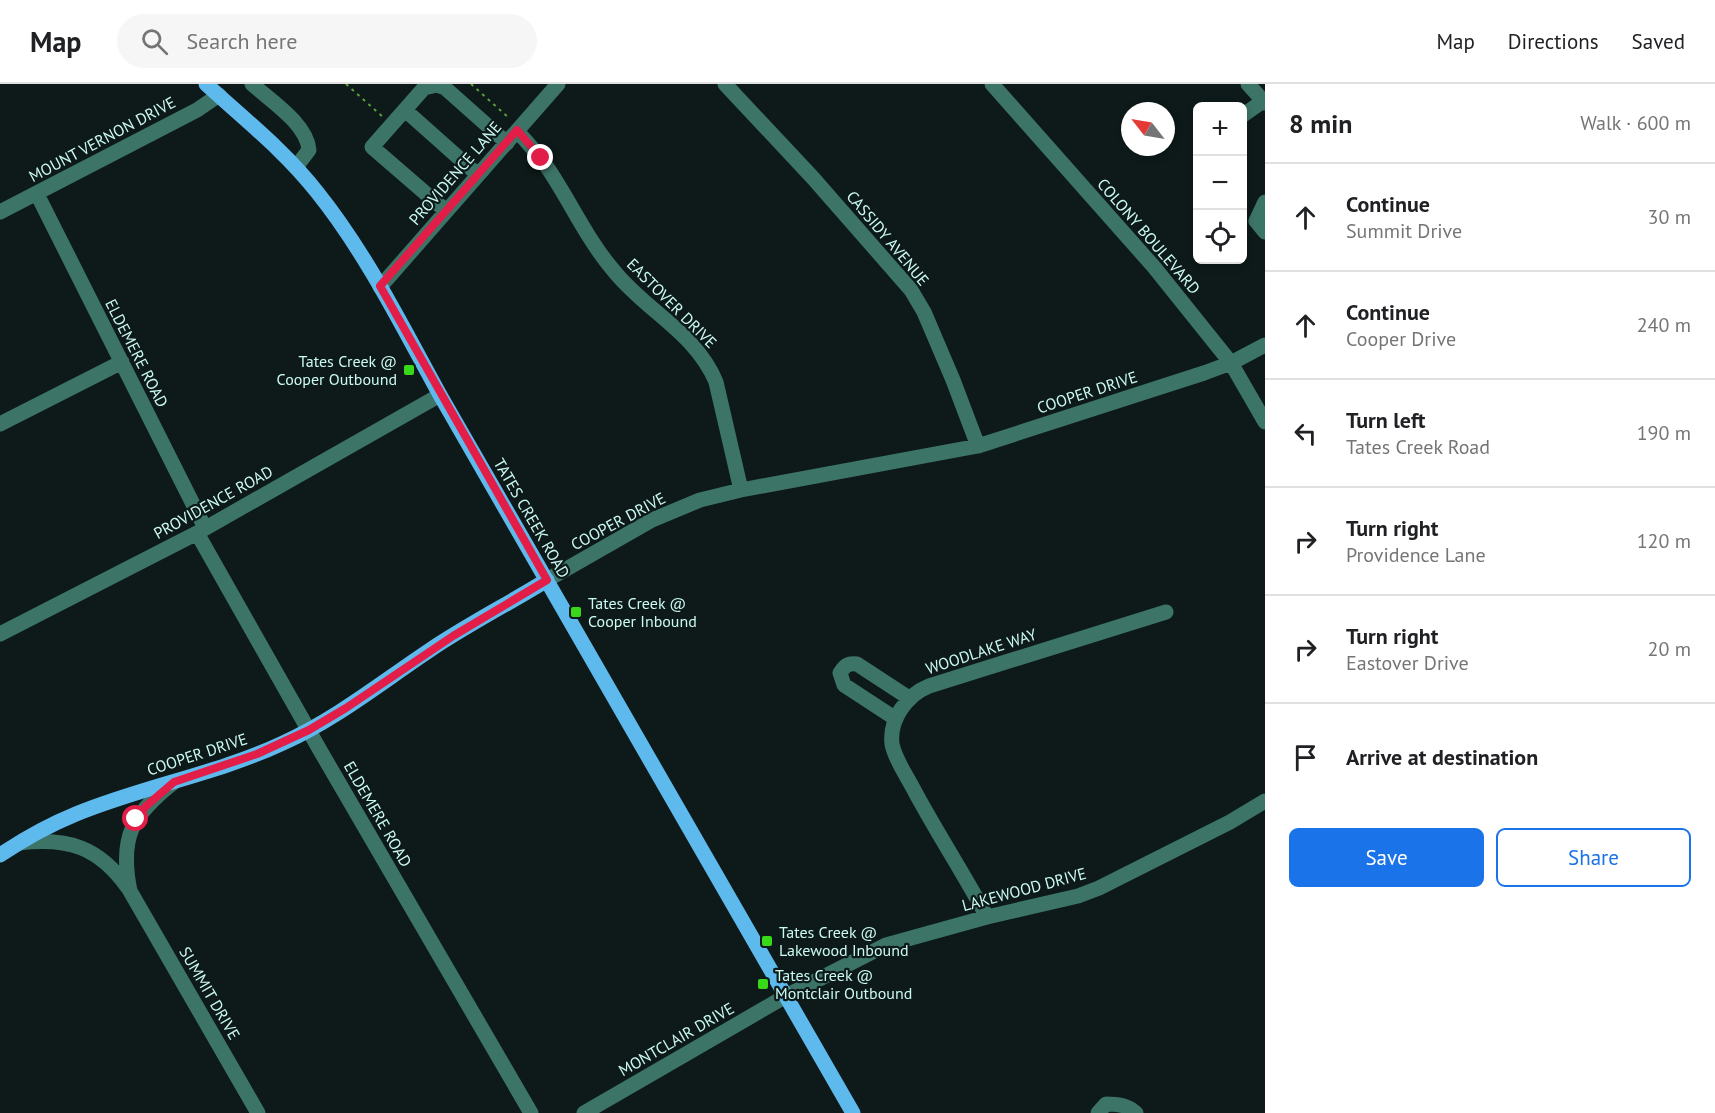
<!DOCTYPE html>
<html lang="en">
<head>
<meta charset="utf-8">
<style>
  :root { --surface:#fff; --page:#f6f6f6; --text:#202124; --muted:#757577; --line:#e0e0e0; --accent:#1a73e8 }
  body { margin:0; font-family:"PT Sans",sans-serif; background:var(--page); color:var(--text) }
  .controls { position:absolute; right:18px; top:18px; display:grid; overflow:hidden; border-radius:9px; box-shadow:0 3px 9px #0003 }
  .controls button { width:54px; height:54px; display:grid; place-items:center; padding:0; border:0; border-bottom:2px solid var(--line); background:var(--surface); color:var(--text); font:30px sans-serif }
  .compass { position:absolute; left:1121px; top:18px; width:54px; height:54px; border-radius:50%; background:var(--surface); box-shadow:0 3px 9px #0003; rotate:301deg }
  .stop { position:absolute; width:18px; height:18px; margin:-14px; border:4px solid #e11d48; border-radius:50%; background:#fff }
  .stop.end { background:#e11d48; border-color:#fff; box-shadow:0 2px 6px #0008 }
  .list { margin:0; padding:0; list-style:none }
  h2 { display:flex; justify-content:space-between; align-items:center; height:78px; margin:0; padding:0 24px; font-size:26px }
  h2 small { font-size:20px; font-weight:400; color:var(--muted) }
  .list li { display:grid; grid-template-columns:39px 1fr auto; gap:18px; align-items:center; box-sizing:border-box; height:108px; padding:0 24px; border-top:2px solid var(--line) }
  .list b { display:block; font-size:22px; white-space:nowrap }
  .list p { margin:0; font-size:20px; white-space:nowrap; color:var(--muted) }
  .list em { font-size:20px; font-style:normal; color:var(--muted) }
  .actions { display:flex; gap:12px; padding:18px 24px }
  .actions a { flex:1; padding:14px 0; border:2px solid var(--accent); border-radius:9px; text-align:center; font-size:21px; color:var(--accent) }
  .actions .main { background:var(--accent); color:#fff }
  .icon { flex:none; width:33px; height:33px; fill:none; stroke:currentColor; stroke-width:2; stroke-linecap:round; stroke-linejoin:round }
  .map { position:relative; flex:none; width:1265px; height:1029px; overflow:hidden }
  header { display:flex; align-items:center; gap:36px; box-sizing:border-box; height:84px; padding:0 30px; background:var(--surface); border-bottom:2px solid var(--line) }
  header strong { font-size:28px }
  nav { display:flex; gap:33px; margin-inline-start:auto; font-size:21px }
  .search { width:420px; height:54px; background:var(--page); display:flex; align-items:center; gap:15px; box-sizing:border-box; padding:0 21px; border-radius:33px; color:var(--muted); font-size:22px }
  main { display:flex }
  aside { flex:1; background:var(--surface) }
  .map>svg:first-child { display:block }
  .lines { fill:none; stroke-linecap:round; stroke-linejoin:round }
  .path { stroke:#5aa039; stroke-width:2; stroke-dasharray:3 4.5; stroke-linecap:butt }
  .minor { stroke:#3c7468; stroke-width:15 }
  .major { stroke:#5eb9ed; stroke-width:15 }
  .route { stroke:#e11d48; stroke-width:8 }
  .poi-dot { fill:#37d918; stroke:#0d1a19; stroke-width:2 }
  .labels { text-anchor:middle; stroke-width:4.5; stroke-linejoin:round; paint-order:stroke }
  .street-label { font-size:16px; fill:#cbf9f3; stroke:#0d1a19 }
  .poi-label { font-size:16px; fill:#cbf9f3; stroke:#0d1a19; text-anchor:start }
</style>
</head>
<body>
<header>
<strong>Map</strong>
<div class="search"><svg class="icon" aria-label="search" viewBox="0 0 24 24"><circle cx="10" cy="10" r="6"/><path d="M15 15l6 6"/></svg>Search here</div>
<nav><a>Map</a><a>Directions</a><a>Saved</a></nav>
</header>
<main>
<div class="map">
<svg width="1265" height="1029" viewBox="0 0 1265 1029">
  <rect width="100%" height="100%" fill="#0d1a19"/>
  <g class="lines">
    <path class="path" d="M 346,0 L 383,33
      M 471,0 L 509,34"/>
    <path class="minor" d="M 252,0 C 271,17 307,40 309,66 L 296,83
      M 725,0 L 813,94 L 911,206 L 924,228 L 953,296 L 978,362
      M 992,0 L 1154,183 L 1231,279 L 1265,338
      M 1248,0 L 1265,19
      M 405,26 L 478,91
      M 1242,32 L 1263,17
      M 517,47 C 528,59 540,72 549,86 C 571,119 588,157 614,187 C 646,227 696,249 716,298 L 741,406
      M 37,110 L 205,444
      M 1265,118 L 1256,137 L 1265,148
      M 446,127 L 372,63 L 424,4 L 437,1 L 445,4 L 507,59
      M 0,128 L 197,26 L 219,11
      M 380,203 L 558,0
      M 0,340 L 122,278
      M 197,449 L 321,668 L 531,1029
      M 547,496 L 652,436 L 700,416 L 741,406 L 978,362 L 1204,289 L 1231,279 L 1265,261
      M 0,550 L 197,449 L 440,311
      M 896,635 L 844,601 L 840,589 C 845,581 848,579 857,580 L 909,614
      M 174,698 C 132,731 119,753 130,807 L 258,1029
      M 19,759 C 68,753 99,763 128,804
      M 987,833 C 964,790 937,749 914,706 C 907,692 895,676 892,660 C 889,635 907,611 929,602 L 1166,528
      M 584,1029 L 786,912 L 886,861 L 987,833 L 1078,812 L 1099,804 L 1230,738 L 1265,717
      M 1098,1029 L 1106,1020 C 1118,1020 1127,1021 1136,1029"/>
    <path class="major" d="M 206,0 C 244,35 285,67 317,108 C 366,169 402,242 440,311 L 853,1029
      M 0,771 C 24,755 49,741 76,730 C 144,702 217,690 283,659 C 336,635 382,598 430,566 C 467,541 508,520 547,496"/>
  </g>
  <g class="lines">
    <path class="route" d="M 136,735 L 145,723 L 174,698 L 257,670 L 309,646 L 346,624 L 453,552 L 547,496 L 380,202 L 517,46 L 541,74"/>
  </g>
  <g class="poi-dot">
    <rect x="403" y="280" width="12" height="12" rx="3"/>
    <rect x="570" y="522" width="12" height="12" rx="3"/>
    <rect x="761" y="851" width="12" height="12" rx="3"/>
    <rect x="757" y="894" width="12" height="12" rx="3"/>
  </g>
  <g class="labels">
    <g class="street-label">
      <text transform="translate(102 55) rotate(-28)" y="6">MOUNT VERNON DRIVE</text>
      <text transform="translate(455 89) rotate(-49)" y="6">PROVIDENCE LANE</text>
      <text transform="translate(1149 152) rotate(49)" y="6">COLONY BOULEVARD</text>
      <text transform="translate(888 154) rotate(50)" y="6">CASSIDY AVENUE</text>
      <text transform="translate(672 219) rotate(45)" y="6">EASTOVER DRIVE</text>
      <text transform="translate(137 269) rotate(63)" y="6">ELDEMERE ROAD</text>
      <text transform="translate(1087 308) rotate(-18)" y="6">COOPER DRIVE</text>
      <text transform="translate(213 418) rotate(-29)" y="6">PROVIDENCE ROAD</text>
      <text transform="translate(532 434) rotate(60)" y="6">TATES CREEK ROAD</text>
      <text transform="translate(618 437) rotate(-28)" y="6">COOPER DRIVE</text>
      <text transform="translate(981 567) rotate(-18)" y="6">WOODLAKE WAY</text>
      <text transform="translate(197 670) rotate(-18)" y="6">COOPER DRIVE</text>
      <text transform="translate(378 730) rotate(60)" y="6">ELDEMERE ROAD</text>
      <text transform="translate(1024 805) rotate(-15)" y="6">LAKEWOOD DRIVE</text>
      <text transform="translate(210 909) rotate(60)" y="6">SUMMIT DRIVE</text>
      <text transform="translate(676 955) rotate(-30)" y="6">MONTCLAIR DRIVE</text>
    </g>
    <g class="poi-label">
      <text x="397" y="283" text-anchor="end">Tates Creek @<tspan x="397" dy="18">Cooper Outbound</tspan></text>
      <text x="588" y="525">Tates Creek @<tspan x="588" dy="18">Cooper Inbound</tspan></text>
      <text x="779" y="854">Tates Creek @<tspan x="779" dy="18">Lakewood Inbound</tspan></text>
      <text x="775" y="897">Tates Creek @<tspan x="775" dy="18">Montclair Outbound</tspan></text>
    </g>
  </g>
</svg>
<div class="controls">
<button>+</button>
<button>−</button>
<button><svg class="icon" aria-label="locate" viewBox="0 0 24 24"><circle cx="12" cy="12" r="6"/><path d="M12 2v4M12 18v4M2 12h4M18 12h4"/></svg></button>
</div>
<svg class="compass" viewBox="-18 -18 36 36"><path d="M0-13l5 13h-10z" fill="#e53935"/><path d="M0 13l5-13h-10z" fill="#757577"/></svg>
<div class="stop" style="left:136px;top:735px"></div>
<div class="stop end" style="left:541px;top:74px"></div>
</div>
<aside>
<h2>8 min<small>Walk · 600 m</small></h2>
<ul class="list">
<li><svg class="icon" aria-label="ahead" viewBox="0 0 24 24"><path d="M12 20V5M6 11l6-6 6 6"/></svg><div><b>Continue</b><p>Summit Drive</p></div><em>30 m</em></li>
<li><svg class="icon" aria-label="ahead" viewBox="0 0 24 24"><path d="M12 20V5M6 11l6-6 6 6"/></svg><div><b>Continue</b><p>Cooper Drive</p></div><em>240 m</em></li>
<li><svg class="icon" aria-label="left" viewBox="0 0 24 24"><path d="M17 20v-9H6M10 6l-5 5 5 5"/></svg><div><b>Turn left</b><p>Tates Creek Road</p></div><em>190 m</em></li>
<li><svg class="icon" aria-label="right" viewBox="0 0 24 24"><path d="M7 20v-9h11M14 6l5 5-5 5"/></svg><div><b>Turn right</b><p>Providence Lane</p></div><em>120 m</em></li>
<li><svg class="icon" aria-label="right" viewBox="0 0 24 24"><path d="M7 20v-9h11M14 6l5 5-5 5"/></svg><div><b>Turn right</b><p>Eastover Drive</p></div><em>20 m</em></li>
<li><svg class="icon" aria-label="arrive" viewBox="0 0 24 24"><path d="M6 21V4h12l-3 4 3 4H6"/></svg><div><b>Arrive at destination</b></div></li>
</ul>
<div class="actions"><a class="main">Save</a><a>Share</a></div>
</aside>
</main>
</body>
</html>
